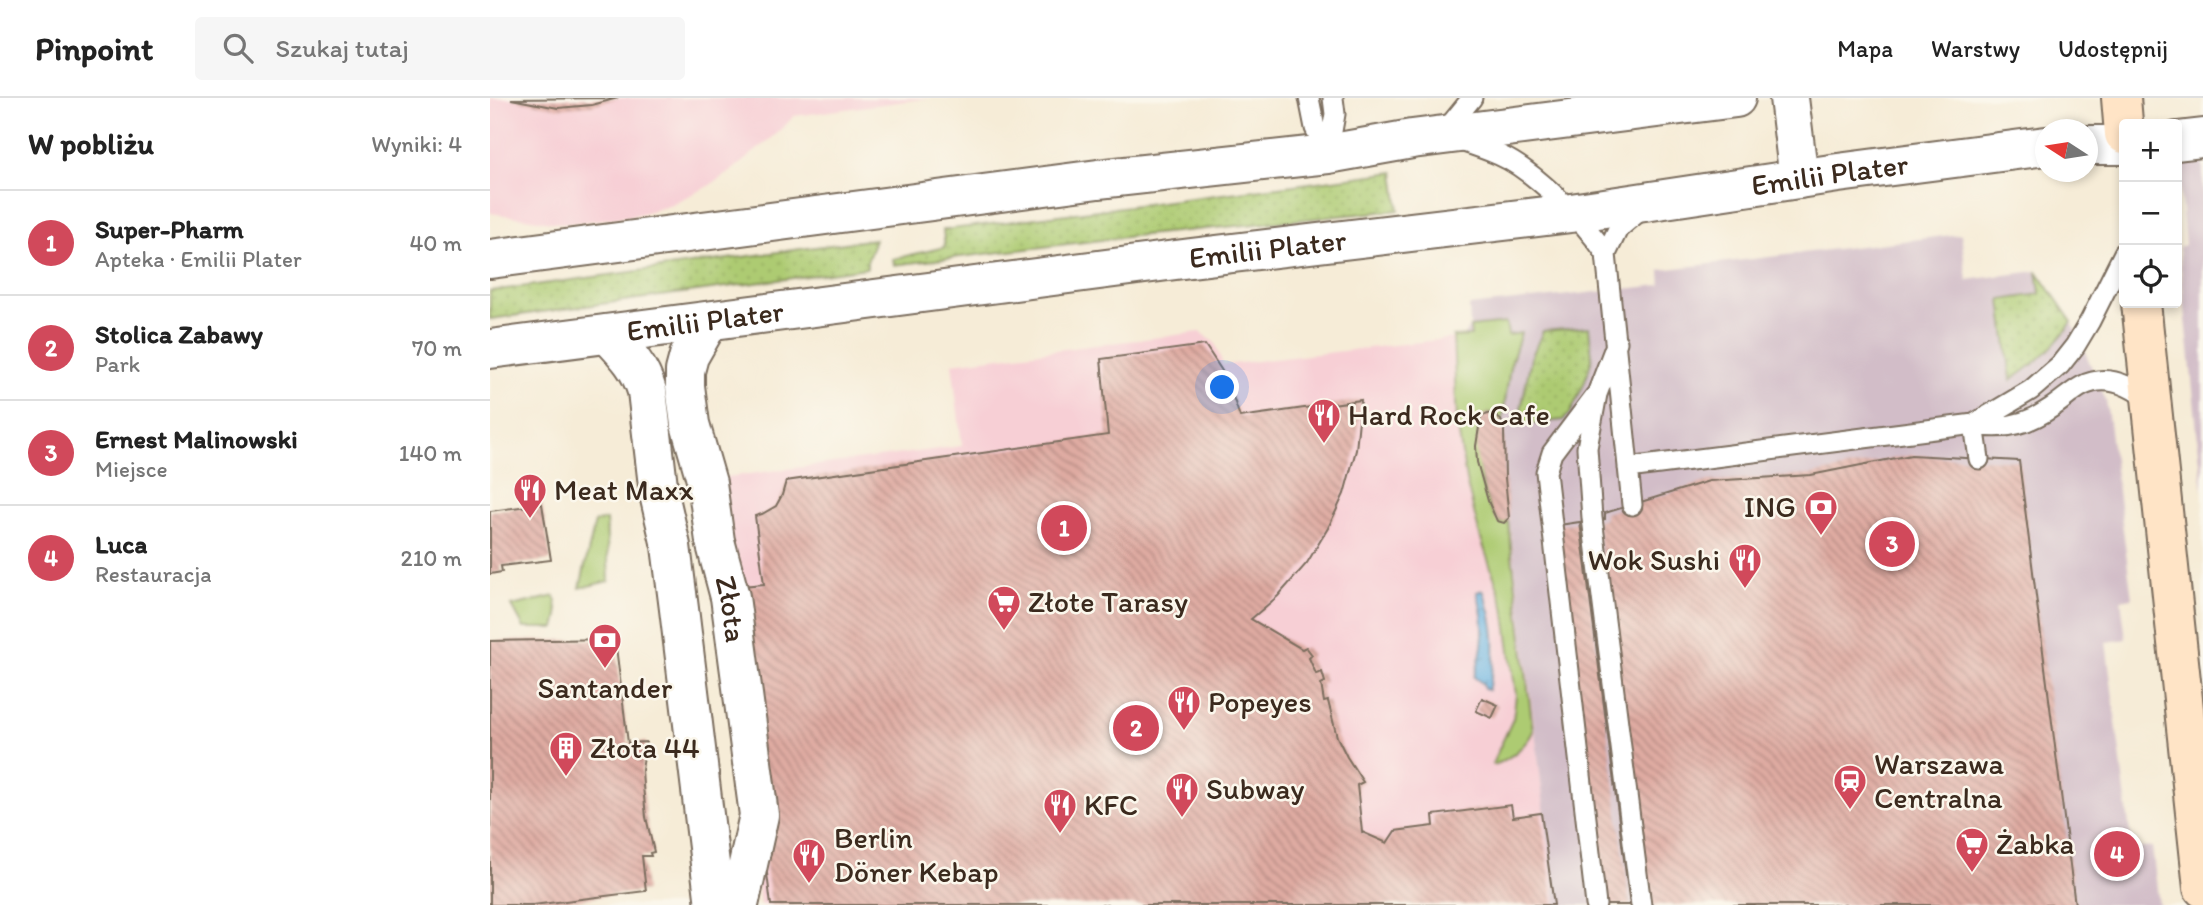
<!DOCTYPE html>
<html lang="pl">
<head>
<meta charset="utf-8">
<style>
  :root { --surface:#fff; --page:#f6f6f6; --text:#222; --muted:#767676; --line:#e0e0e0; --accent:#d1495b }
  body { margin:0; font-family:Itim,sans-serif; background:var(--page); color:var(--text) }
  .controls { position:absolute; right:21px; top:21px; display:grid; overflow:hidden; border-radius:7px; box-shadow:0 4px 10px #0003 }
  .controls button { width:63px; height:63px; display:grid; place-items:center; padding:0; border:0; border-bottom:2px solid var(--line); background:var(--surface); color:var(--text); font:35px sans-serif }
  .compass { position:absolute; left:1545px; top:21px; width:63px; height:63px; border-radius:50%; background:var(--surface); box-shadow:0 4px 10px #0003; rotate:282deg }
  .you { position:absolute; left:733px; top:290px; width:24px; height:24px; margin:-18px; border:5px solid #fff; border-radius:50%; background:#1a73e8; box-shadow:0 0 0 10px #1a73e833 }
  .badge { display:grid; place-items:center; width:46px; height:46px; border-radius:50%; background:var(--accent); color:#fff; font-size:23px; font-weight:700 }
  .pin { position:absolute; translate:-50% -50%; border:4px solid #fff; box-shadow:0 2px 7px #0006 }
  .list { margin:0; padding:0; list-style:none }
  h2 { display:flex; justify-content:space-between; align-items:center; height:91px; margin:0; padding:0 28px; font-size:30px }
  h2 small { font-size:23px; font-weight:400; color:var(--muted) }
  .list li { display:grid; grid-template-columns:46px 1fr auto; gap:21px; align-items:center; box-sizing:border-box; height:105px; padding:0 28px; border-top:2px solid var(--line) }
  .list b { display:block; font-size:26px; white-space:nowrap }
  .list p { margin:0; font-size:23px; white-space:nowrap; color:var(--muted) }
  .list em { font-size:23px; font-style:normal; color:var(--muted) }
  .icon { flex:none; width:38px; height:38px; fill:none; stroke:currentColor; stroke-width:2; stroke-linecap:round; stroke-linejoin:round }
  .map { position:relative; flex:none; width:1713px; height:807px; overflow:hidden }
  header { display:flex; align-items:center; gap:42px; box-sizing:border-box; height:98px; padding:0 35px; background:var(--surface); border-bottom:2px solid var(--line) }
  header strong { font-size:33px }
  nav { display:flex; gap:38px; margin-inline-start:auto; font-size:24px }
  .search { width:490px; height:63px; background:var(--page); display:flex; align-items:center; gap:18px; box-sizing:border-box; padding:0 24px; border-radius:7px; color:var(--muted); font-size:26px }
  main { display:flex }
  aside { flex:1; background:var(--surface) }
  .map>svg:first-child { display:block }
  .built { fill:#f7cfd5 }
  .industrial { fill:#d2bdc8 }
  .grass { fill:url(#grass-dots); stroke:#747a48; stroke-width:2 }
  .garden { fill:#adcb72; stroke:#747a48; stroke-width:2 }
  .water { fill:url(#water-ripples); stroke:#526e80; stroke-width:2 }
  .building { fill:url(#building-back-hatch) }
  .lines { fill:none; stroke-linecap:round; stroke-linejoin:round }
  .service-casing { stroke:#7c6e5f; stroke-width:23 }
  .minor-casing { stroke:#7c6e5f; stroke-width:42 }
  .tertiary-casing { stroke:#7c6e5f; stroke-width:42 }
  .secondary-casing { stroke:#7c6e5f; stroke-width:42 }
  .service { stroke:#fff; stroke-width:19 }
  .minor { stroke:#fff; stroke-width:38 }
  .tertiary { stroke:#fff; stroke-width:38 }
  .secondary { stroke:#ffe4c6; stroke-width:38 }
  .labels { text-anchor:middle; stroke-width:5; stroke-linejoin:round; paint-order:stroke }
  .street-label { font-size:30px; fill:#3b2a1e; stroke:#fbf7ec }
  .poi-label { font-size:30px; fill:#3b2a1e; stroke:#fbf7ec; text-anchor:start }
</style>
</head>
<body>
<header>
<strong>Pinpoint</strong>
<div class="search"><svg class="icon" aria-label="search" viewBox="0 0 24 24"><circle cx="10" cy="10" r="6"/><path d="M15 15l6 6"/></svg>Szukaj tutaj</div>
<nav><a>Mapa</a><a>Warstwy</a><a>Udostępnij</a></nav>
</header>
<main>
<aside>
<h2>W pobliżu<small>Wyniki: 4</small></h2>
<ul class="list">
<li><span class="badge">1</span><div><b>Super-Pharm</b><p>Apteka · Emilii Plater</p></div><em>40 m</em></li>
<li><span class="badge">2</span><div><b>Stolica Zabawy</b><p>Park</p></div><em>70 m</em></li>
<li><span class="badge">3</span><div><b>Ernest Malinowski</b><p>Miejsce</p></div><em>140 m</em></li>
<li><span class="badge">4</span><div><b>Luca</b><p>Restauracja</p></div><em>210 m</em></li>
</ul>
</aside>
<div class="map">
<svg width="1713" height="807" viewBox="0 0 1713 807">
  <defs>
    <pattern id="grass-dots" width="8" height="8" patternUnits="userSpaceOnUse" patternTransform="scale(1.75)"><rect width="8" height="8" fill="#adcb72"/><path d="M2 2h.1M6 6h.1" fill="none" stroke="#96ae62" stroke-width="1.8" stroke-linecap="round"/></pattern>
    <pattern id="water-ripples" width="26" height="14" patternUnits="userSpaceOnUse" patternTransform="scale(1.75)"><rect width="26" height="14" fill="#69b2e1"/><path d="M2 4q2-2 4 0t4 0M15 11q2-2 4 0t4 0" fill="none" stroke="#5891b6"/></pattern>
    <pattern id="building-back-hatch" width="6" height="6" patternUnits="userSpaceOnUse" patternTransform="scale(1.75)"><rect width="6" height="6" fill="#dfaba2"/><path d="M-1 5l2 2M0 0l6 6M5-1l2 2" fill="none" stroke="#b68b83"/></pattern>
  </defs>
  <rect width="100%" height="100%" fill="#fbf7ec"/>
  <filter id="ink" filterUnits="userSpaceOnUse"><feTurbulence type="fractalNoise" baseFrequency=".0143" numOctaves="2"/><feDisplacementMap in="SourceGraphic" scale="14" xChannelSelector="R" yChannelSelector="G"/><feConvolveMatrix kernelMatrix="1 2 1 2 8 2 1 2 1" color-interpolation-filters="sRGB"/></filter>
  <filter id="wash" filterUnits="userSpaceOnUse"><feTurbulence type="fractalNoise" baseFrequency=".00686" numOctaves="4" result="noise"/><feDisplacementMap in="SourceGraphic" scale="28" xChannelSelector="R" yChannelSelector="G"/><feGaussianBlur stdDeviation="1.57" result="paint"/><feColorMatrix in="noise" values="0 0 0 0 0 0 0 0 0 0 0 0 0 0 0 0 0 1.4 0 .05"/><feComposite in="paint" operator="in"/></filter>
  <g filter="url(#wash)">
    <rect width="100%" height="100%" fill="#f6ecd7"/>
    <path class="built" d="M 0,0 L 438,0 L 304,18 L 289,34 L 240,74 L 217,89 L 175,109 L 142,118 L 75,126 L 0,115 Z
      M 710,234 L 725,245 L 733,267 L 973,239 L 1002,278 L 1066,807 L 270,807 L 214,382 L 472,348 L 462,265 Z"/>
    <path class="industrial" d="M 1687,54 L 1713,54 L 1713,394 L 1689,149 L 1695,147 Z
      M 1471,136 L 1477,182 L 1547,173 L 1582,224 L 1616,302 L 1642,500 L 1631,502 L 1636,541 L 1616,544 L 1642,751 L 1662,749 L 1669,807 L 1066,807 L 1002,278 L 973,239 L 980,227 L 979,208 L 1171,187 L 1170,172 Z"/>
    <path class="grass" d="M 904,74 L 909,112 L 644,138 L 404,167 L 403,161 L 455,149 L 453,132 Z
      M 385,141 L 377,164 L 377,170 L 0,221 L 0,193 Z
      M 1547,173 L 1582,224 C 1565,249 1546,266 1521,282 L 1511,202 L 1550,196 Z
      M 1099,229 L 1102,261 L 1094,286 L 1080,316 L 1073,322 L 1028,327 L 1041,260 L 1053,233 Z"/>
    <path class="garden" d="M 1016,225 L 1018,237 L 1031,235 L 1020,269 L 1012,324 L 1001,315 L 993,318 C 981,340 991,412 1012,425 L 1018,423 L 1043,633 C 1037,648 1019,661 1004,667 L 1002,666 L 1023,621 L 1026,597 L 1014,508 L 990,438 L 976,382 L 967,324 L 963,239 L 981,238 L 980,229 Z
      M 116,422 L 119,483 L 90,490 L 105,424 Z
      M 65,498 L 68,518 L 65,530 L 34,530 L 22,508 Z"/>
    <path class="water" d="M 993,492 C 1006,524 1008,558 998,592 L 994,591 L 992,585 L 984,579 C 995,550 996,524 987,494 Z"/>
    <g id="blocks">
      <path class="building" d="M 128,0 L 102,7 L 68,10 L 21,1 Z
        M 715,247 L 736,279 L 750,319 L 871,302 L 866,352 L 854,396 L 838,430 L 817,465 L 788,498 L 761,521 L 812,551 L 816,549 L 822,557 L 819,560 L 826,576 L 832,574 L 835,584 L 831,586 L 834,604 L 838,603 L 847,639 L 857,659 L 873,684 L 867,687 L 872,734 L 897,745 L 905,733 L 944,728 L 943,717 L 1021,707 L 1023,719 L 1051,715 L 1064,807 L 281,807 L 241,489 L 274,486 L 265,418 L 272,416 L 286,408 L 292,397 L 296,383 L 618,337 L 611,261 Z
        M 1001,315 L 1011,322 L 1014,332 L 1015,380 L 1019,420 L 1014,425 L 1007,423 L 998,403 L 987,364 L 986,348 L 990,323 L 992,318 Z
        M 1421,357 L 1529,363 L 1585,807 L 1155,807 L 1107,422 L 1115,421 L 1115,415 L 1219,383 L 1321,377 Z
        M 52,406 L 61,462 L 11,468 L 12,474 L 0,476 L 0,413 Z
        M 1090,424 L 1140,807 L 1109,807 L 1062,428 Z
        M 125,541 L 138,645 L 156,644 L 152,672 L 153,688 L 156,719 L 164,754 L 160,755 L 161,758 L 152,758 L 156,793 L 43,807 L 0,807 L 0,543 Z
        M 992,600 L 1008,607 L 1002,620 L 986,613 Z"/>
    </g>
  </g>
  <g filter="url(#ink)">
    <use href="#blocks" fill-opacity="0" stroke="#7c6e5f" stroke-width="2"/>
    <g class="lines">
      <defs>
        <path id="service" d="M 819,0 L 825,30 L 838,56
          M 982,0 L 952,37 C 971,43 991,49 1009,57 C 1044,72 1095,124 1116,156 L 1142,407
          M 838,56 L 845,16 L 843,0
          M 1116,156 L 1128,131 L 1152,111
          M 1127,244 L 1107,296 L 1097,350 L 1102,420 L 1151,807
          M 1105,298 L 1062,355 L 1056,374 L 1106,807
          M 1484,326 L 1541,292 L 1570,267 L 1585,248 L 1600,223 L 1634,155
          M 1484,326 L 1489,361
          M 1138,370 L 1484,326 C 1512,333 1538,326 1561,310 C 1572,303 1581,294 1592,288 C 1617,275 1642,288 1661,304"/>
        <g id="minor">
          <path id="s1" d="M 219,223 L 199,258 L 195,273 L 195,288 L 200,326 L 217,385 L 225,443 L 240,499 L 269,717 L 249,807"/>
          <path d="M 118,236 C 135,254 150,269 157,293 L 169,396 L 181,448 L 189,511 L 225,807"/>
        </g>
        <g id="tertiary">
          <path d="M 1299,0 L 1309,81"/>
          <path d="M 1687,43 L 1713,40"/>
          <path d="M 1598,47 L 1634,47"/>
          <path d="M 0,161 L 608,81 L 838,56 L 922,41 L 1246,0"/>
          <path id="s2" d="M 0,251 L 701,160 L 1081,115 L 1348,75 L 1556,48"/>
        </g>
        <path id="secondary" d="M 1631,0 L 1634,36
          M 1651,205 L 1713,790"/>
      </defs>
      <use href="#service" class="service-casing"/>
      <use href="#minor" class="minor-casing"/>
      <use href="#tertiary" class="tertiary-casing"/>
      <use href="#secondary" class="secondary-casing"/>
      <use href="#service" class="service"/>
      <use href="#minor" class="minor"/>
      <use href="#tertiary" class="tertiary"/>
      <use href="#secondary" class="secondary"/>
    </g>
  </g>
  <defs>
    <symbol id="restaurant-pin" viewBox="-11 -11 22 30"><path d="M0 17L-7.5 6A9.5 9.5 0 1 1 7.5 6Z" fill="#d1495b" stroke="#fbf7ec"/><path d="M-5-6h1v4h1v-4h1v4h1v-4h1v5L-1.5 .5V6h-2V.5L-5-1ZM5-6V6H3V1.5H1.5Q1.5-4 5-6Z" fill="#fff"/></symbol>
    <symbol id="bank-pin" viewBox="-11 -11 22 30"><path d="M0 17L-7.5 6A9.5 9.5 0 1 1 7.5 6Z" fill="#d1495b" stroke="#fbf7ec"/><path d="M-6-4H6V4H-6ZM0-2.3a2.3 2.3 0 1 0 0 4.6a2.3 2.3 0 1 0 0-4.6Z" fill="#fff"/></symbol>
    <symbol id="supermarket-pin" viewBox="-11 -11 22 30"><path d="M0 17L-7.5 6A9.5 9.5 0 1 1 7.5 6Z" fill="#d1495b" stroke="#fbf7ec"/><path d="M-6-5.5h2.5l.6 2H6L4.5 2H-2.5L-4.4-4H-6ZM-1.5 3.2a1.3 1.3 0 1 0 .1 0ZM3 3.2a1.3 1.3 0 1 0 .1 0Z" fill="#fff"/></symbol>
    <symbol id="building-pin" viewBox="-11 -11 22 30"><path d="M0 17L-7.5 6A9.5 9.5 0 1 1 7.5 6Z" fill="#d1495b" stroke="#fbf7ec"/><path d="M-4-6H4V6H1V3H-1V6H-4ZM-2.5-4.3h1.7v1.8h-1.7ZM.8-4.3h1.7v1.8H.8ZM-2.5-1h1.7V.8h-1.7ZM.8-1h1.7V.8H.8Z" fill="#fff"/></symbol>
    <symbol id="station-pin" viewBox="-11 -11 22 30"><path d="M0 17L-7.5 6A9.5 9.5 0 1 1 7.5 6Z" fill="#d1495b" stroke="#fbf7ec"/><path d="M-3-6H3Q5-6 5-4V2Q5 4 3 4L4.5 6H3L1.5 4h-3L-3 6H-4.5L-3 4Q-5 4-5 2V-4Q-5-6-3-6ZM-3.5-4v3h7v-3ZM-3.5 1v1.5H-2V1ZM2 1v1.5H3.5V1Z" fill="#fff"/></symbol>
  </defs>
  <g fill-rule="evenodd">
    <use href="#restaurant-pin" x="815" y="298" width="38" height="52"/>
    <use href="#restaurant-pin" x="21" y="373" width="38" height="52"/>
    <use href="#bank-pin" x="1312" y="390" width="38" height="52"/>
    <use href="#restaurant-pin" x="1236" y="443" width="38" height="52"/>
    <use href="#supermarket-pin" x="495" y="485" width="38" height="52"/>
    <use href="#bank-pin" x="96" y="523" width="38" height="52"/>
    <use href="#restaurant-pin" x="675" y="585" width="38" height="52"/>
    <use href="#building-pin" x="57" y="631" width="38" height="52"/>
    <use href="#station-pin" x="1341" y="664" width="38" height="52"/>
    <use href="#restaurant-pin" x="673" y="672" width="38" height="52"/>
    <use href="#restaurant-pin" x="551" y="688" width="38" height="52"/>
    <use href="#supermarket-pin" x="1463" y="727" width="38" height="52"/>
    <use href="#restaurant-pin" x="300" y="738" width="38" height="52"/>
  </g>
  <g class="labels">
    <g class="street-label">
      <text dy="10" stroke="none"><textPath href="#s2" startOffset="1351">Emilii Plater</textPath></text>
      <text dy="10" stroke="none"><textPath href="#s2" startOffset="784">Emilii Plater</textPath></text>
      <text dy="10" stroke="none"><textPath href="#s2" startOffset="217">Emilii Plater</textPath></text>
      <text dy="10" stroke="none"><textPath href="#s1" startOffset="299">Złota</textPath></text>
    </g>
    <g class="poi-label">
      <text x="858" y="327">Hard Rock Cafe</text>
      <text x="64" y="402">Meat Maxx</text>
      <text x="1306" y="419" text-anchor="end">ING</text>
      <text x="1230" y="472" text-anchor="end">Wok Sushi</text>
      <text x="538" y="514">Złote Tarasy</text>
      <text x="115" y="600" text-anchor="middle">Santander</text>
      <text x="718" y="614">Popeyes</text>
      <text x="100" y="660">Złota 44</text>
      <text x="1384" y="676">Warszawa<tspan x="1384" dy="34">Centralna</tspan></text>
      <text x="716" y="701">Subway</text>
      <text x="594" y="717">KFC</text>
      <text x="344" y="750">Berlin<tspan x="344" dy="34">Döner Kebap</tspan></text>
      <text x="1506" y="756">Żabka</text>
    </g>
  </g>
</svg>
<div class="controls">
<button>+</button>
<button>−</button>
<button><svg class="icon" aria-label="locate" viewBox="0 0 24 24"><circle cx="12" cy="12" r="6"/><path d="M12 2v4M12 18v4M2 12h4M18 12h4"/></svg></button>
</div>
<svg class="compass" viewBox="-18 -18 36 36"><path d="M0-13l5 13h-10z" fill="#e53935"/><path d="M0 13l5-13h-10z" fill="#767676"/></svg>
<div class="you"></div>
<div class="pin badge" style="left:574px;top:430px">1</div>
<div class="pin badge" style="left:646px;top:630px">2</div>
<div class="pin badge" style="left:1402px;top:446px">3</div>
<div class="pin badge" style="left:1627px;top:756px">4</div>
</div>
</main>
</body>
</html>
